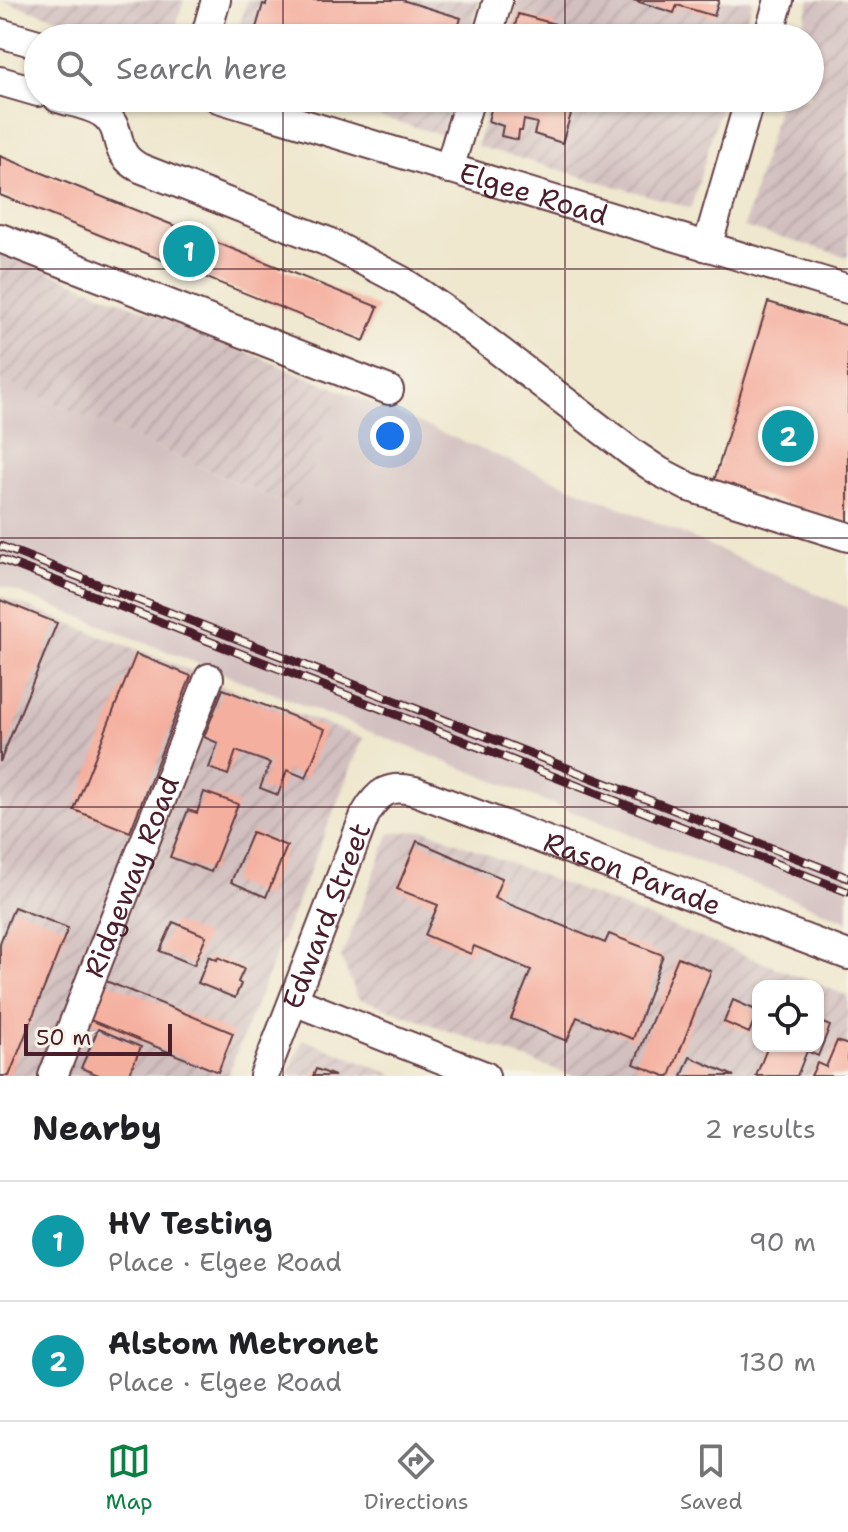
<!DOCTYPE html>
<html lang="en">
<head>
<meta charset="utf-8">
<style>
  :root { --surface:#fff; --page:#f2f2f2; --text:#202124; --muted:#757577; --line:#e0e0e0; --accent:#0b8043 }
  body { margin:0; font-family:"Shantell Sans",sans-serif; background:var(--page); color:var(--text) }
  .controls { position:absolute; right:24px; bottom:24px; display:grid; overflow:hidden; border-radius:16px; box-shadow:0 2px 6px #0004 }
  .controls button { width:72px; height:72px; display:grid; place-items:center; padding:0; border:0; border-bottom:2px solid var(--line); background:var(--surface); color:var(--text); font:40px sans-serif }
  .scale { position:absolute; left:24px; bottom:20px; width:148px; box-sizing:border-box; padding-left:8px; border:4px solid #4a1f2b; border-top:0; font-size:22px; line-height:28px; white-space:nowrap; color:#4a1f2b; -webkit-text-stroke:6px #f7f3e8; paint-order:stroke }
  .you { position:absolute; left:390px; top:436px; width:28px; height:28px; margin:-20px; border:6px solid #fff; border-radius:50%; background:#1a73e8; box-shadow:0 0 0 12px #1a73e833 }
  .badge { display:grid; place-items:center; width:52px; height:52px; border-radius:50%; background:var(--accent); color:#fff; font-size:26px; font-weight:700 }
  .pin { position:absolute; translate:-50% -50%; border:4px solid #fff; box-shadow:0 2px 8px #0006 }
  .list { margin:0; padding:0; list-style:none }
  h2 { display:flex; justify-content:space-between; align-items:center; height:104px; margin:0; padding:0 32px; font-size:34px }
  h2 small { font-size:26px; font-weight:400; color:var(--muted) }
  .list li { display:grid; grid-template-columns:52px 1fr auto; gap:24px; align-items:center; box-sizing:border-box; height:120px; padding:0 32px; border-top:2px solid var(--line) }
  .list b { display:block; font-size:30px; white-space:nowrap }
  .list p { margin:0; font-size:26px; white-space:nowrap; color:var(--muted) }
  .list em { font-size:26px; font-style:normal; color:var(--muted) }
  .icon { flex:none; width:44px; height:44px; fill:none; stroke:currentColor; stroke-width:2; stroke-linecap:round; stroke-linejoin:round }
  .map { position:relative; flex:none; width:848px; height:1076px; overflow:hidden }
  .search { position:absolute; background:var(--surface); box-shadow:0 2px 6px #0004; left:24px; right:24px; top:24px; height:88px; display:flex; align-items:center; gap:20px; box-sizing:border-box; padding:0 28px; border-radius:44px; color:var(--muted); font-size:30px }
  .sheet { height:344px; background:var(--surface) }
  nav { display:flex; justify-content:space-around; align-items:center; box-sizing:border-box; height:112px; border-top:2px solid var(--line); background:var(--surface); font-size:22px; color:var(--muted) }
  nav a { display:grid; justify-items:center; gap:4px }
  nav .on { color:var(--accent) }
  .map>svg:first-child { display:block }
  .industrial { fill:url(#industrial-furrows); fill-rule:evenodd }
  .railway { fill:#d2bfbf }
  .building { fill:#f5af9f }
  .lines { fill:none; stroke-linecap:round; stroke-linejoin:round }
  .minor-casing { stroke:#633d43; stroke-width:32 }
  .minor { stroke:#fff; stroke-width:28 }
  .rail-casing { stroke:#4a1f2b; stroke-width:9 }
  .rail { stroke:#f7f3e8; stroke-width:6; stroke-dasharray:18; stroke-linecap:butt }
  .grid { fill:none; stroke:#4a1f2b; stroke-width:2; stroke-opacity:0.55 }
  .labels { text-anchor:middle; stroke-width:8; stroke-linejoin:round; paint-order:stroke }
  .street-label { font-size:28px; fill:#4a1f2b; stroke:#f7f3e8 }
</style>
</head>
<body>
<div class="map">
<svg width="848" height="1076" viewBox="0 0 848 1076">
  <defs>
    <pattern id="industrial-furrows" width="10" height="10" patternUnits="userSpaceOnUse" patternTransform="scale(2)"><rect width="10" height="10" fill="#d2bfbf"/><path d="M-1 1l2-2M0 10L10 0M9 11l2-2" fill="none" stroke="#b6a4a4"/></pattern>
  </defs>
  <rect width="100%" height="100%" fill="#f7f3e8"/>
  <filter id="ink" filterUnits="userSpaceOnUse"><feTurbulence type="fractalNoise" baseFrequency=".0125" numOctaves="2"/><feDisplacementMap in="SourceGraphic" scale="16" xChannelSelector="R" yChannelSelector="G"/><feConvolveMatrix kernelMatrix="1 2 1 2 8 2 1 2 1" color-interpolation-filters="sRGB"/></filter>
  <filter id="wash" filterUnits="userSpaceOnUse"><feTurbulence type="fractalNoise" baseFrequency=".006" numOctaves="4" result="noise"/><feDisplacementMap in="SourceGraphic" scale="32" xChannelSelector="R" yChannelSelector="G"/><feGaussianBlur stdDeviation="1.8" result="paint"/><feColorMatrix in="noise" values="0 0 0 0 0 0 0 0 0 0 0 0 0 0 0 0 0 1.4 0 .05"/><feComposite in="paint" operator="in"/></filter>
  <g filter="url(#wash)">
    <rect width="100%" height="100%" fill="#efe7ce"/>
    <path class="industrial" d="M 0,0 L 184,0 L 174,33 L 167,38 L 121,38 Z
      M 247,0 L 479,0 L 469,38 L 236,38 Z
      M 518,0 L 753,0 L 741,38 L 508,38 Z
      M 810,0 L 848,0 L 848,257 L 744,227 L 781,98 L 810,98 L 810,38 L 799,38 Z
      M 316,98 L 452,98 L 442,135 Z
      M 491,98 L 723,98 L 691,208 L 477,146 Z
      M 0,252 L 340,390 L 298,509 L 0,380 Z
      M 0,596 L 209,678 L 53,1076 L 0,1076 Z
      M 217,684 L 363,738 L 227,1076 L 65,1076 Z
      M 426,830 L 848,996 L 848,1076 L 573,1076 L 358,998 L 341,958 L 390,833 ZM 758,986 L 818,986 L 818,1046 L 758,1046 Z
      M 303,1039 L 397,1076 L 287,1076 Z"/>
    <path class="railway" d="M 0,380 L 297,509 L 340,390 L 693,538 L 848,608 L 848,921 L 0,585 Z"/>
    <g id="blocks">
      <path class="building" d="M 267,0 L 402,0 L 461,18 L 455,38 L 367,38 L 323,25 L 319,38 L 282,29 L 279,38 L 253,38 L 263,4 L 266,5 Z
        M 633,0 L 719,0 L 714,16 L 677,5 L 674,13 Z
        M 518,14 L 555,24 L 551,38 L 512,38 Z
        M 411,98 L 438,98 L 436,106 Z
        M 494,98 L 576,98 L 562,143 L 534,134 L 537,123 L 524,120 L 522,131 L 519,131 L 518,140 L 501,136 L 503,126 L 488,121 Z
        M 0,156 L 378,307 L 364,341 L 0,195 Z
        M 768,302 L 848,326 L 848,522 L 714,481 Z
        M 0,600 L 57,623 L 0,762 Z
        M 136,654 L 191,676 L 130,832 L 74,810 Z
        M 223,689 L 325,729 L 306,778 L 287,770 L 278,795 L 260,788 L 270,763 L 236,751 L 228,775 L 209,768 L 218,743 L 204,737 Z
        M 204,792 L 238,804 L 211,872 L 170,857 L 188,810 L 197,813 Z
        M 252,832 L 287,846 L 266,897 L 231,882 Z
        M 417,841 L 502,878 L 494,898 L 605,943 L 609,934 L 663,955 L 633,1039 L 577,1017 L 567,1041 L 511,1019 L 531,970 L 474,946 L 471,954 L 425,935 L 438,905 L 397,889 Z
        M 14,907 L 68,928 L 9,1076 L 0,1076 L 0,943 Z
        M 173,922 L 206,936 L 194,965 L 160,951 Z
        M 209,956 L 217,960 L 218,957 L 244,969 L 238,982 L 241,984 L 235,998 L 198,983 Z
        M 678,957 L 711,971 L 670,1076 L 665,1076 L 634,1064 Z
        M 106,981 L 233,1033 L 218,1072 L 90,1020 Z
        M 733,1000 L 758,1011 L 749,1033 L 724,1022 Z
        M 818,1021 L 830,1026 L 818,1056 L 807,1051 L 797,1076 L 756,1076 L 768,1046 L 818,1046 Z
        M 98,1029 L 141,1047 L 128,1076 L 101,1076 L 81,1068 Z
        M 837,1041 L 848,1045 L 848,1076 L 811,1076 L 817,1063 L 826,1067 Z
        M 690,1057 L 734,1076 L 682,1076 Z
        M 316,1069 L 335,1076 L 313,1076 Z"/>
    </g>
  </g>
  <g filter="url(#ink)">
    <use href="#blocks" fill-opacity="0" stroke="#633d43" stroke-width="2"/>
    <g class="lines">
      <defs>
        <g id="minor">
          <path d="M 0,33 L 38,44"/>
          <path d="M 205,38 L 216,0"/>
          <path d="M 487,38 L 498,0"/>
          <path d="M 768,38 L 779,0"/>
          <path d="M 0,81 L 38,92"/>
          <path d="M 58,98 C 73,103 94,105 106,116 C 125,133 110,152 140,168 L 326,241 L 402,281 L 459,320 L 632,453 L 660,472 L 689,487 L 848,537"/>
          <path id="s1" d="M 218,98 L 848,289"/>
          <path d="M 449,169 L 470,98"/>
          <path d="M 0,238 L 389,390"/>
          <path d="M 707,247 L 750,98"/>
          <path d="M 294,1001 L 485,1076"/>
          <path id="s2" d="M 53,1076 L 209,678"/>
          <path id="s3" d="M 264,1076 L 365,815 C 378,792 389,784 415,791 L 848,955"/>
        </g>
      </defs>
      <use href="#minor" class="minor-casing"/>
      <use href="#minor" class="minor"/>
      <defs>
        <path id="rail" d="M 0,546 L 848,878
          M 0,559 L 848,892"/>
      </defs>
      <use href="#rail" class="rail-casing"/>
      <use href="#rail" class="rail"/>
    </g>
  </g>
  <path class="grid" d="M 283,0 L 283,38M 565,0 L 565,38M 283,98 L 283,1076M 565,98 L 565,1076M 0,269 L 848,269M 0,538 L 848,538M 0,807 L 848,807"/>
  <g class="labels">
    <g class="street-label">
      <text dy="10" stroke="none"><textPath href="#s1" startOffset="330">Elgee Road</textPath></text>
      <text dy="10" stroke="none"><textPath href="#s3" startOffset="574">Rason Parade</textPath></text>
      <text dy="10" stroke="none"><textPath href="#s2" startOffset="214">Ridgeway Road</textPath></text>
      <text dy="10" stroke="none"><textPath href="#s3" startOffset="172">Edward Street</textPath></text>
    </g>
  </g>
</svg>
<div class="controls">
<button><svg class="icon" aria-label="locate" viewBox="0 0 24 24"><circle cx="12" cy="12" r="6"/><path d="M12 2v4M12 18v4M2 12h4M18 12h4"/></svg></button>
</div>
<div class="scale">50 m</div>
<div class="you"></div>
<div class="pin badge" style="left:189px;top:251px;background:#0f9aa8">1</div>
<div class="pin badge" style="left:788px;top:436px;background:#0f9aa8">2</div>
<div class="search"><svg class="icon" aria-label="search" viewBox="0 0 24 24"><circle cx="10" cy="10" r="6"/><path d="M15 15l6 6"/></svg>Search here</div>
</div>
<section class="sheet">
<h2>Nearby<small>2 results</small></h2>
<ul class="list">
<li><span class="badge" style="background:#0f9aa8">1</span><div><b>HV Testing</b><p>Place · Elgee Road</p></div><em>90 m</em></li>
<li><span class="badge" style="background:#0f9aa8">2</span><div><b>Alstom Metronet</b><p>Place · Elgee Road</p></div><em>130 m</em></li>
</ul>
</section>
<nav>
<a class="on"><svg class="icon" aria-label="map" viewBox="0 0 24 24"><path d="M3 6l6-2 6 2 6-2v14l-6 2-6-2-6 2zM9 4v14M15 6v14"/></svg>Map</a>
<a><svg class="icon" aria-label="directions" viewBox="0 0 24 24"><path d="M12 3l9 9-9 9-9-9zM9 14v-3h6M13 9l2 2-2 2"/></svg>Directions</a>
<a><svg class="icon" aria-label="saved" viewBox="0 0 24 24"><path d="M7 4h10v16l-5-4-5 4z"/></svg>Saved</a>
</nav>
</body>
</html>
